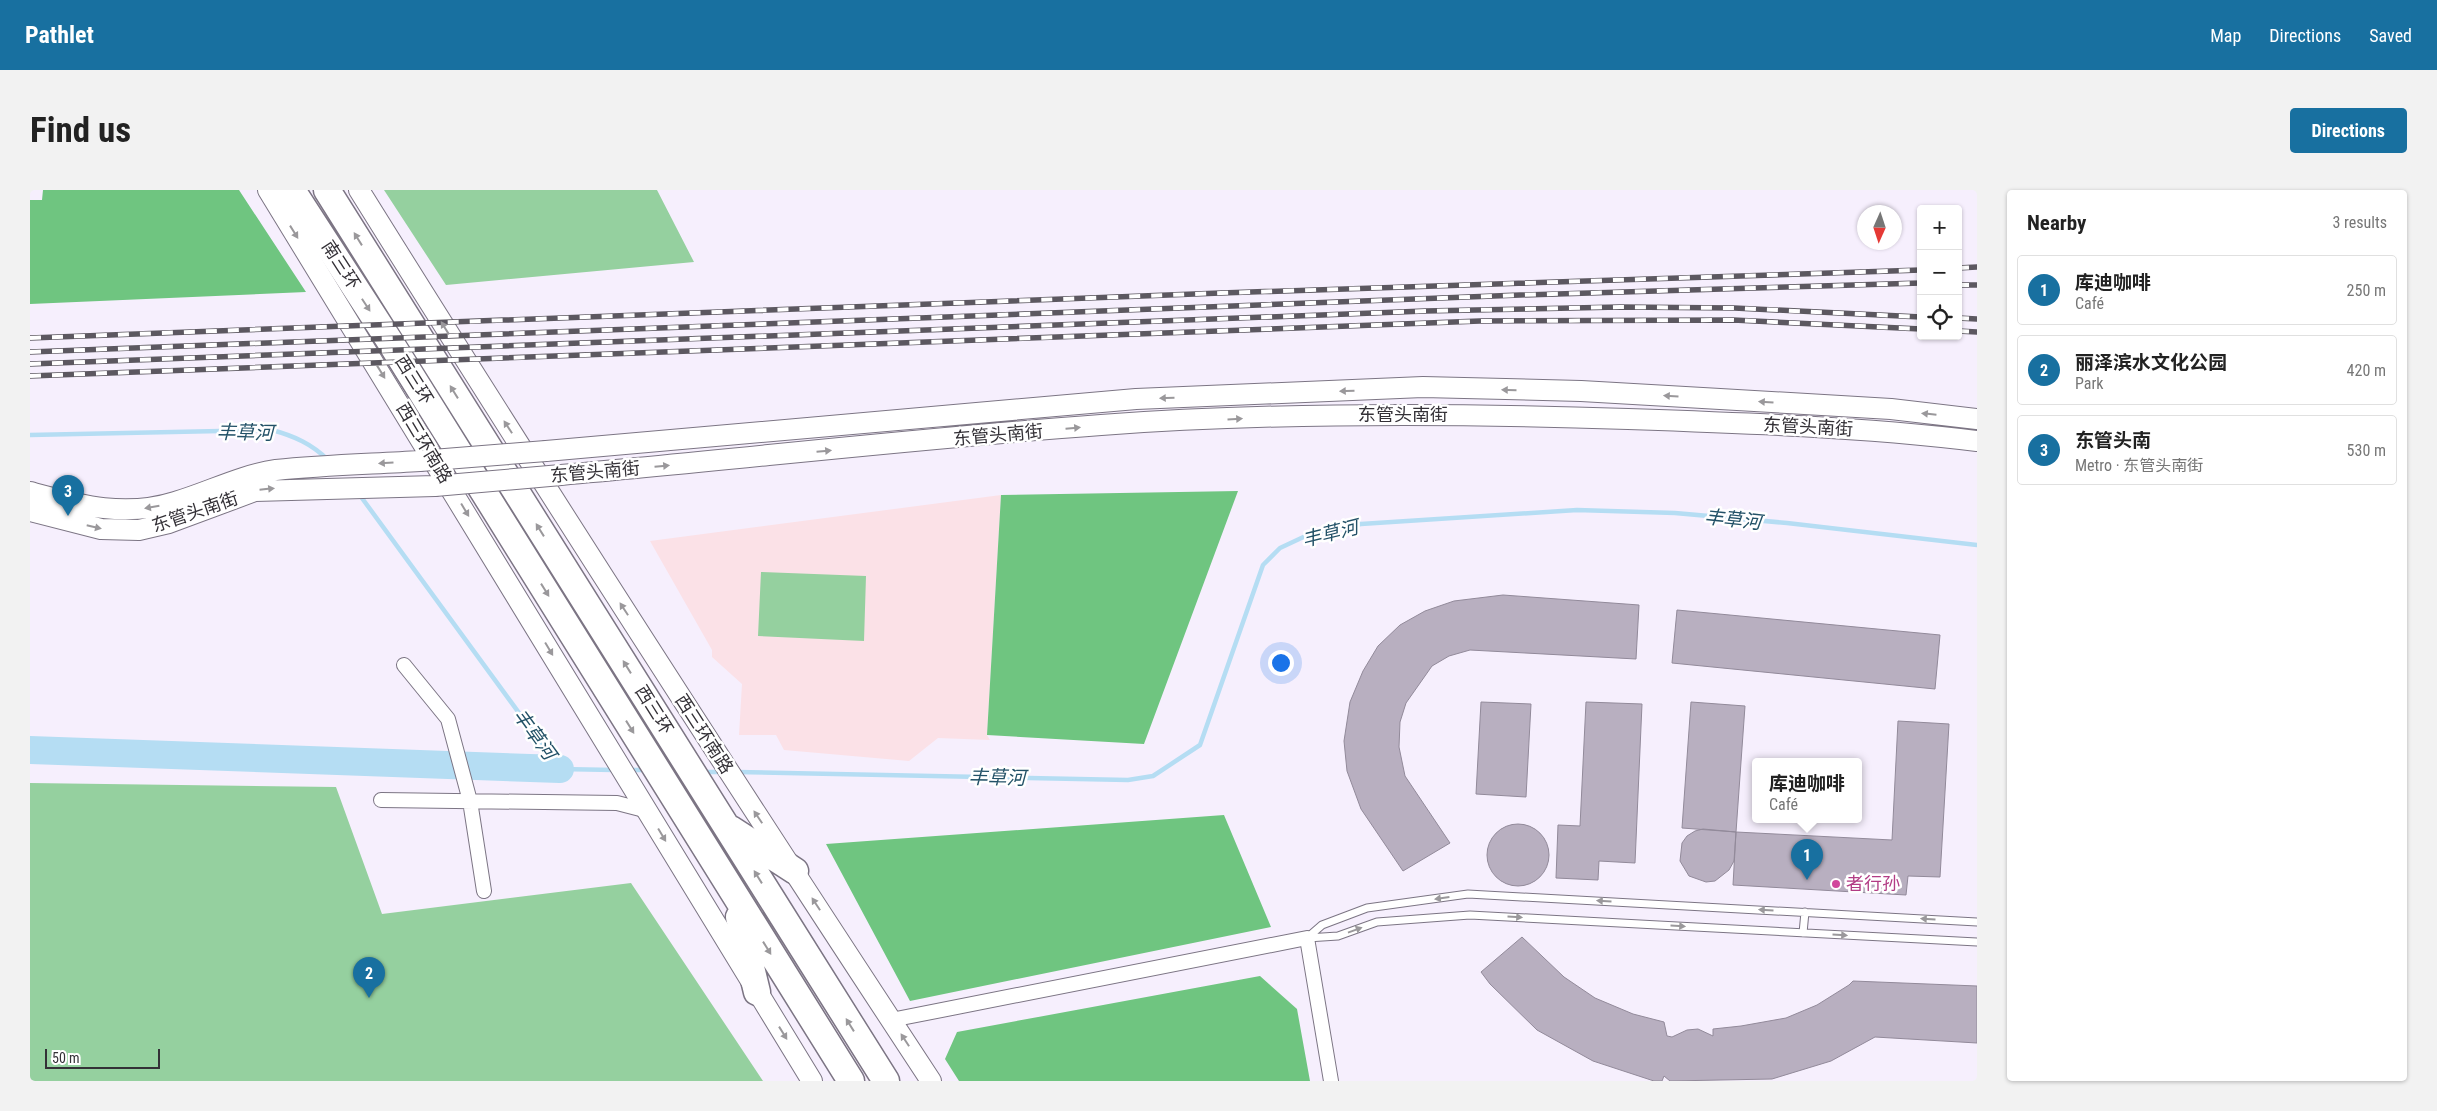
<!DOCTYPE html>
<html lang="en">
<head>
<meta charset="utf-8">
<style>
  :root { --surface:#fff; --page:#f2f2f2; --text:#222; --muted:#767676; --line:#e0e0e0; --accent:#1870a0 }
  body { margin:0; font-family:"Roboto Condensed","Noto Sans SC",sans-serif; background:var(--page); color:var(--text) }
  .controls { position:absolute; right:15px; top:15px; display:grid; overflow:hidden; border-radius:5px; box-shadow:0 1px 4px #0004 }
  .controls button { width:45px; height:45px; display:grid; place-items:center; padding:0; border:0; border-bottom:1px solid var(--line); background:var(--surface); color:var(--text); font:25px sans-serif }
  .compass { position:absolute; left:1827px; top:15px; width:45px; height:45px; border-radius:50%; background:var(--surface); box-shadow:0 1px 4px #0004; rotate:183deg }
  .scale { position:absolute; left:15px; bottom:12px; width:115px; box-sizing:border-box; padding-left:5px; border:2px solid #343137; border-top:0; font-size:14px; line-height:18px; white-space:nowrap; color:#343137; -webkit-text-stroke:4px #fff; paint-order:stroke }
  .you { position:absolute; left:1250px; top:472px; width:18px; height:18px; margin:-12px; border:4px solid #fff; border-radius:50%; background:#1a73e8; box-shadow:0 0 0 8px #1a73e833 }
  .badge { display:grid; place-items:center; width:32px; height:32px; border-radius:50%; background:var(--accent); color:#fff; font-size:16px; font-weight:700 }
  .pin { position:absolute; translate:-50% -41px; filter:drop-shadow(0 1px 2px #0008) }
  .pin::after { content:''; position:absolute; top:26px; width:18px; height:15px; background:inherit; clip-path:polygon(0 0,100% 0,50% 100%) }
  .popup { position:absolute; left:1722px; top:568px; width:110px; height:65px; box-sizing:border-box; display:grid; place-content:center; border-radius:5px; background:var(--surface); filter:drop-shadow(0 1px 4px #0005); font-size:16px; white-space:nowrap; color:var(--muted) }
  .popup b { font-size:19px; color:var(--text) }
  .popup::after { content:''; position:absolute; left:50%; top:100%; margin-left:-10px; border:10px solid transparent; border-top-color:var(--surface) }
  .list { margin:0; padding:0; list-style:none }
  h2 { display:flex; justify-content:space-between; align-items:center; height:65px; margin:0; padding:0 20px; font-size:21px }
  h2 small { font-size:16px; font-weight:400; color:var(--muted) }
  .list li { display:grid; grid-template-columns:32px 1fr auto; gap:15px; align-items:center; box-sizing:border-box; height:70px; margin:0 10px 10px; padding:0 10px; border:1px solid var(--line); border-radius:5px }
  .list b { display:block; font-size:19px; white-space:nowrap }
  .list p { margin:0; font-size:16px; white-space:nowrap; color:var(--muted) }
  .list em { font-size:16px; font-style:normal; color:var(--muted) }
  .icon { flex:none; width:28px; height:28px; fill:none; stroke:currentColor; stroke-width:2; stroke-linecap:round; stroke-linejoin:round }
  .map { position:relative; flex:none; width:1947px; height:891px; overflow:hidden; border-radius:5px }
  header { display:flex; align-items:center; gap:30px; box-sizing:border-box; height:70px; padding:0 25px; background:var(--accent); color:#fff }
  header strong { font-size:24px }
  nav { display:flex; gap:28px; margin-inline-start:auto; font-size:18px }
  .intro { display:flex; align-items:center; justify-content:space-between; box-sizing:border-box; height:120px; padding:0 30px }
  h1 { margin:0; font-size:35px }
  .button { padding:12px 22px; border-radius:5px; background:var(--accent); color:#fff; font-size:18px; font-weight:700 }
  main { display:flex; gap:30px; padding:0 30px }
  aside { flex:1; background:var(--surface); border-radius:5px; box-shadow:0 1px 4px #0004 }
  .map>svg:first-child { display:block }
  .industrial { fill:#fbe1e7 }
  .green { fill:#95d09f }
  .forest { fill:#6fc580 }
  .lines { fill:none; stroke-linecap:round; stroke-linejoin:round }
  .stream { stroke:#b5ddf3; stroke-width:4.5 }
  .river { stroke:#b5ddf3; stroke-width:28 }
  .building { fill:#b8afc0; stroke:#928a9a }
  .lane-casing { stroke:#7c7584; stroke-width:9 }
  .street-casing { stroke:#7c7584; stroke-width:16 }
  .secondary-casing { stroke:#7c7584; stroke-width:22 }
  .highway-casing { stroke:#7c7584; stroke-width:29 }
  .lane { stroke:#fff; stroke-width:7 }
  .street { stroke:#fff; stroke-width:14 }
  .secondary { stroke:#fff; stroke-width:20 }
  .highway { stroke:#fff; stroke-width:26 }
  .rail-casing { stroke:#5c5860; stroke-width:5.5 }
  .rail { stroke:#fff; stroke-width:4; stroke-dasharray:11; stroke-linecap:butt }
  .secondary-bridge-casing { stroke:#7c7584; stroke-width:22; stroke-linecap:butt }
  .secondary-bridge { stroke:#fff; stroke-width:20 }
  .oneway { fill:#9a989b }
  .hotel-dot { fill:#d1479c; stroke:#fff; stroke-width:2 }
  .labels { text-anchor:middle; stroke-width:5; stroke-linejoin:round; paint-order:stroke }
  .street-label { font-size:18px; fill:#343137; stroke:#fff }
  .hotel-label { font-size:18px; fill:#b23c85; stroke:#fff; text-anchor:start }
  .water-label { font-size:19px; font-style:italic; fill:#225167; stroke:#fff }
</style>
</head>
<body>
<header>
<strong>Pathlet</strong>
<nav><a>Map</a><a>Directions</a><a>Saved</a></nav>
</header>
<div class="intro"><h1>Find us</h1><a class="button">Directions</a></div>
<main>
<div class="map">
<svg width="1947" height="891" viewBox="0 0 1947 891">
  <rect width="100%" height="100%" fill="#f6effd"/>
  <path class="industrial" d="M 971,305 L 957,545 L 960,550 L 908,548 L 879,571 L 754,560 L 746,545 L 709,545 L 712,494 L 682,467 L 682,460 L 620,351 Z"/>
  <path class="green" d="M 354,0 L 627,0 L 664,72 L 416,95 Z
    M 731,382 L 836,386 L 834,451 L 728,446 Z
    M 0,593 L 306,597 L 352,724 L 601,693 L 733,891 L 0,891 Z"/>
  <path class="forest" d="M 13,0 L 209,0 L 276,102 L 0,114 L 0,10 L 12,10 Z
    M 1208,301 L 1114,554 L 957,545 L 971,305 Z
    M 1194,625 L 1241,737 L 880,811 L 796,654 Z
    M 1230,786 L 1267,819 L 1280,891 L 929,891 L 915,869 L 927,842 Z"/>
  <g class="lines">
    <path class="stream" d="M 0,245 L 242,240 C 264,246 282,254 298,270
      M 329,304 L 530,579 L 584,580
      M 599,580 L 616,580
      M 672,582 L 691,582
      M 707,582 L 1098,590 L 1123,586 L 1170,555 L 1233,375 L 1250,358 L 1282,343 L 1331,334 L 1547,320 L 1645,323 L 1757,333 L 1947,355"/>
    <path class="river" d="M 0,560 L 530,579"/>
  </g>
  <path class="building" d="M 1473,405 L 1609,415 L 1606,469 L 1440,460 L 1419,466 L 1402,476 L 1376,513 L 1370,532 L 1369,557 L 1375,586 L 1420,653 L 1373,681 L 1331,619 L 1317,581 L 1314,551 L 1320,512 L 1333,481 L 1348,456 L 1370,435 L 1395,421 L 1424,411 Z
    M 1647,420 L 1910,445 L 1905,499 L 1642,473 Z
    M 1451,512 L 1501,514 L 1496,607 L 1446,604 Z
    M 1556,512 L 1612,514 L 1605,673 L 1569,671 L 1568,690 L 1526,688 L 1528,635 L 1550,636 Z
    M 1661,512 L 1715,516 L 1706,642 L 1652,638 Z
    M 1868,531 L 1919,534 L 1910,687 L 1878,686 L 1876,705 L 1703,695 L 1706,642 L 1862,650 Z
    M1457 665a31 31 0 1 1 62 0a31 31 0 1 1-62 0Z
    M 1673,639 L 1706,642 L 1704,671 L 1699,680 L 1685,691 L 1676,692 L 1659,686 L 1650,671 L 1652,653 L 1657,646 L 1665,641 Z
    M 1492,747 L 1534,787 L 1565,808 L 1603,824 L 1634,832 L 1637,846 L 1642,847 L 1657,840 L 1668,839 L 1683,846 L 1683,839 L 1711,836 L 1756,828 L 1787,815 L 1819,795 L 1823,791 L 1947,796 L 1947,853 L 1845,847 L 1801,871 L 1742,889 L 1640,891 L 1634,886 L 1632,891 L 1624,891 L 1563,871 L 1507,840 L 1460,794 L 1451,782 Z"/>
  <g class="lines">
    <defs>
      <path id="lane" d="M 1773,743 L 1775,722
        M 1277,748 L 1292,735 L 1337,718 L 1438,704 L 1947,732
        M 1277,748 L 1308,746 L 1347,732 L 1440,725 L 1947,752"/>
      <path id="street" d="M 374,475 L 418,529 L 440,611 L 454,701
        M 351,610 L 587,613 L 618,621
        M 861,830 L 1277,748 L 1301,891"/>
      <path id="secondary" d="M 238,0 L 782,891
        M 329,0 C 516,300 707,596 901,891
        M 516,261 L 1106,209 L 1393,197 L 1551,201 L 1690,209 L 1861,219 L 1947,229
        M 531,285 C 711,269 891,248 1071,235 C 1246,222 1423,223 1598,229 C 1715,233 1831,237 1947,251
        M 0,302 C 49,315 94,328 145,312 C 179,302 211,285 246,280 C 294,275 342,274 390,271
        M 0,321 L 71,339 L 109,340 L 139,333 L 225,301 L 405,296"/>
      <path id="highway" d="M 262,0 L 359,150 L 821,891
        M 297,0 L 856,891
        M 701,639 L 765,681
        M 709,727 L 727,802"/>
    </defs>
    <use href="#lane" class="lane-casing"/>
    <use href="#street" class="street-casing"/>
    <use href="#secondary" class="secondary-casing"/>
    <use href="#highway" class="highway-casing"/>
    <use href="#lane" class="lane"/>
    <use href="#street" class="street"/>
    <use href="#secondary" class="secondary"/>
    <use href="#highway" class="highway"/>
    <defs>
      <path id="rail" d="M 1928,78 L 1947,77
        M 1928,95 L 1947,95
        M 1928,128 L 1947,129
        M 1928,141 L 1947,142
        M 0,148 L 1191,103 L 1891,80
        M 0,162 L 1490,105 L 1891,93
        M 0,174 L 1395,121 L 1590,117 L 1704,118 L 1891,127
        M 0,186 L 1450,131 L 1703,130 L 1891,139"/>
    </defs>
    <use href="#rail" class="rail-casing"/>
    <use href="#rail" class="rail"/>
    <defs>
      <path id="secondary-bridge" d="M 390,271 L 516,261
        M 405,296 L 531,285"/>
    </defs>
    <use href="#secondary-bridge" class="secondary-bridge-casing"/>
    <use href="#secondary-bridge" class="secondary-bridge"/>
  </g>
  <defs><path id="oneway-solid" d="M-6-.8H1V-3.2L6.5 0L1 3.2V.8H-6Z" transform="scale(1.25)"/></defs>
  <g class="oneway">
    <use href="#oneway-solid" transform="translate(264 42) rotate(58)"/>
    <use href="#oneway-solid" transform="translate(328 49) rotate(-122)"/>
    <use href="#oneway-solid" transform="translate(336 115) rotate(57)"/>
    <use href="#oneway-solid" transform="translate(415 138) rotate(-122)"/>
    <use href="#oneway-solid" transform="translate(351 182) rotate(58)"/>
    <use href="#oneway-solid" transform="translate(1479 200) rotate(-179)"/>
    <use href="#oneway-solid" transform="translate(1317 201) rotate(178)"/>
    <use href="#oneway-solid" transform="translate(424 202) rotate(-122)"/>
    <use href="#oneway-solid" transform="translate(1641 206) rotate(-177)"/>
    <use href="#oneway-solid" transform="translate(1137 208) rotate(178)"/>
    <use href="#oneway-solid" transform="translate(1736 212) rotate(-176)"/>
    <use href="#oneway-solid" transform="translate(1899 224) rotate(-174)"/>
    <use href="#oneway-solid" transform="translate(1205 229) rotate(-3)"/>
    <use href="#oneway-solid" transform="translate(478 237) rotate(-123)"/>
    <use href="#oneway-solid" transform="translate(1043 238) rotate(-5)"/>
    <use href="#oneway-solid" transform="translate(794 261) rotate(-5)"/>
    <use href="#oneway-solid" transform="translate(356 273) rotate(176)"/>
    <use href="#oneway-solid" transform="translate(632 276) rotate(-5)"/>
    <use href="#oneway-solid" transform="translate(237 299) rotate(-6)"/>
    <use href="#oneway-solid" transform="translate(122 317) rotate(170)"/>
    <use href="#oneway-solid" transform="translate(435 320) rotate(59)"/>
    <use href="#oneway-solid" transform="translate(64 337) rotate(13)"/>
    <use href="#oneway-solid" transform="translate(510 340) rotate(-122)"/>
    <use href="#oneway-solid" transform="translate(515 400) rotate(58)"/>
    <use href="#oneway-solid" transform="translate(594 419) rotate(-123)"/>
    <use href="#oneway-solid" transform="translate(519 459) rotate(59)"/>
    <use href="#oneway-solid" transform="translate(597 477) rotate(-122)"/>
    <use href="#oneway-solid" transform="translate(600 537) rotate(58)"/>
    <use href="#oneway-solid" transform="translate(728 627) rotate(-124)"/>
    <use href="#oneway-solid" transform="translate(632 645) rotate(59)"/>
    <use href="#oneway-solid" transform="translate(728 687) rotate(-122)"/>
    <use href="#oneway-solid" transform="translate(1412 708) rotate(172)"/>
    <use href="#oneway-solid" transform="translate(1574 711) rotate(-177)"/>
    <use href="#oneway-solid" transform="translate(786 714) rotate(-123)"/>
    <use href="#oneway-solid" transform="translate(1736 720) rotate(-177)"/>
    <use href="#oneway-solid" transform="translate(1485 727) rotate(3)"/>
    <use href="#oneway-solid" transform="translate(1898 729) rotate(-177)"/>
    <use href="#oneway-solid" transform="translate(1648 736) rotate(3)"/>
    <use href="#oneway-solid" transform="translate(1325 740) rotate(-20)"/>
    <use href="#oneway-solid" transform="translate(1810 745) rotate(3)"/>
    <use href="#oneway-solid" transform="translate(737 758) rotate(58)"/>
    <use href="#oneway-solid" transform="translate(820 835) rotate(-122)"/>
    <use href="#oneway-solid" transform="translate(753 843) rotate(58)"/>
    <use href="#oneway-solid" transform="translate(875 850) rotate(-123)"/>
  </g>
  <circle class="hotel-dot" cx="1806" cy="694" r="5"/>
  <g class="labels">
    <g class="street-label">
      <text transform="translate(311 75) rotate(57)" y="6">南三环</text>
      <text transform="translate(384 190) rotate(58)" y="6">西三环</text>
      <text x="1373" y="231">东管头南街</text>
      <text transform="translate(1778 237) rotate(3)" y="6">东管头南街</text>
      <text transform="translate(968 245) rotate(-5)" y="6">东管头南街</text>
      <text transform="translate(394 253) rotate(59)" y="6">西三环南路</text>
      <text transform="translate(565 282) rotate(-5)" y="6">东管头南街</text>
      <text transform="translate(165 322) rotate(-19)" y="6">东管头南街</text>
      <text transform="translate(624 520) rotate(58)" y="6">西三环</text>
      <text transform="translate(674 544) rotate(57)" y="6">西三环南路</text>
    </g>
    <g class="hotel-label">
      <text x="1816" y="700">者行孙</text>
    </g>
    <g class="water-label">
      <text transform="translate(215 242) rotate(1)" y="7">丰草河</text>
      <text transform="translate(1703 329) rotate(6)" y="7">丰草河</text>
      <text transform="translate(1300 343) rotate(-14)" y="7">丰草河</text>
      <text transform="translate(505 544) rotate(54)" y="7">丰草河</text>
      <text transform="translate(967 587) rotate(1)" y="7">丰草河</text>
    </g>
  </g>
</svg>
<div class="controls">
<button>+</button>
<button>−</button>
<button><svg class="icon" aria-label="locate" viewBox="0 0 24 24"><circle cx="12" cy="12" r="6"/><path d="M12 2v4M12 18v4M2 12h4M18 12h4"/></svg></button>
</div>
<svg class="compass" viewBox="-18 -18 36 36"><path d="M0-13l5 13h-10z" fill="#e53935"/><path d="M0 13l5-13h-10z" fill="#767676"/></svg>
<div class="scale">50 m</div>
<div class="you"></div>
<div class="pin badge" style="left:1777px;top:690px">1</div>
<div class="popup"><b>库迪咖啡</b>Café</div>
<div class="pin badge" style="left:339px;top:808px">2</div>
<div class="pin badge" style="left:38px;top:326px">3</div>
</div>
<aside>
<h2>Nearby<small>3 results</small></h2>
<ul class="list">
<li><span class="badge">1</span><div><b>库迪咖啡</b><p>Café</p></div><em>250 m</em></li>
<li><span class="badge">2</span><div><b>丽泽滨水文化公园</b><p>Park</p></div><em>420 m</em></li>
<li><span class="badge">3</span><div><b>东管头南</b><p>Metro · 东管头南街</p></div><em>530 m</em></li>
</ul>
</aside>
</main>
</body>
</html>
